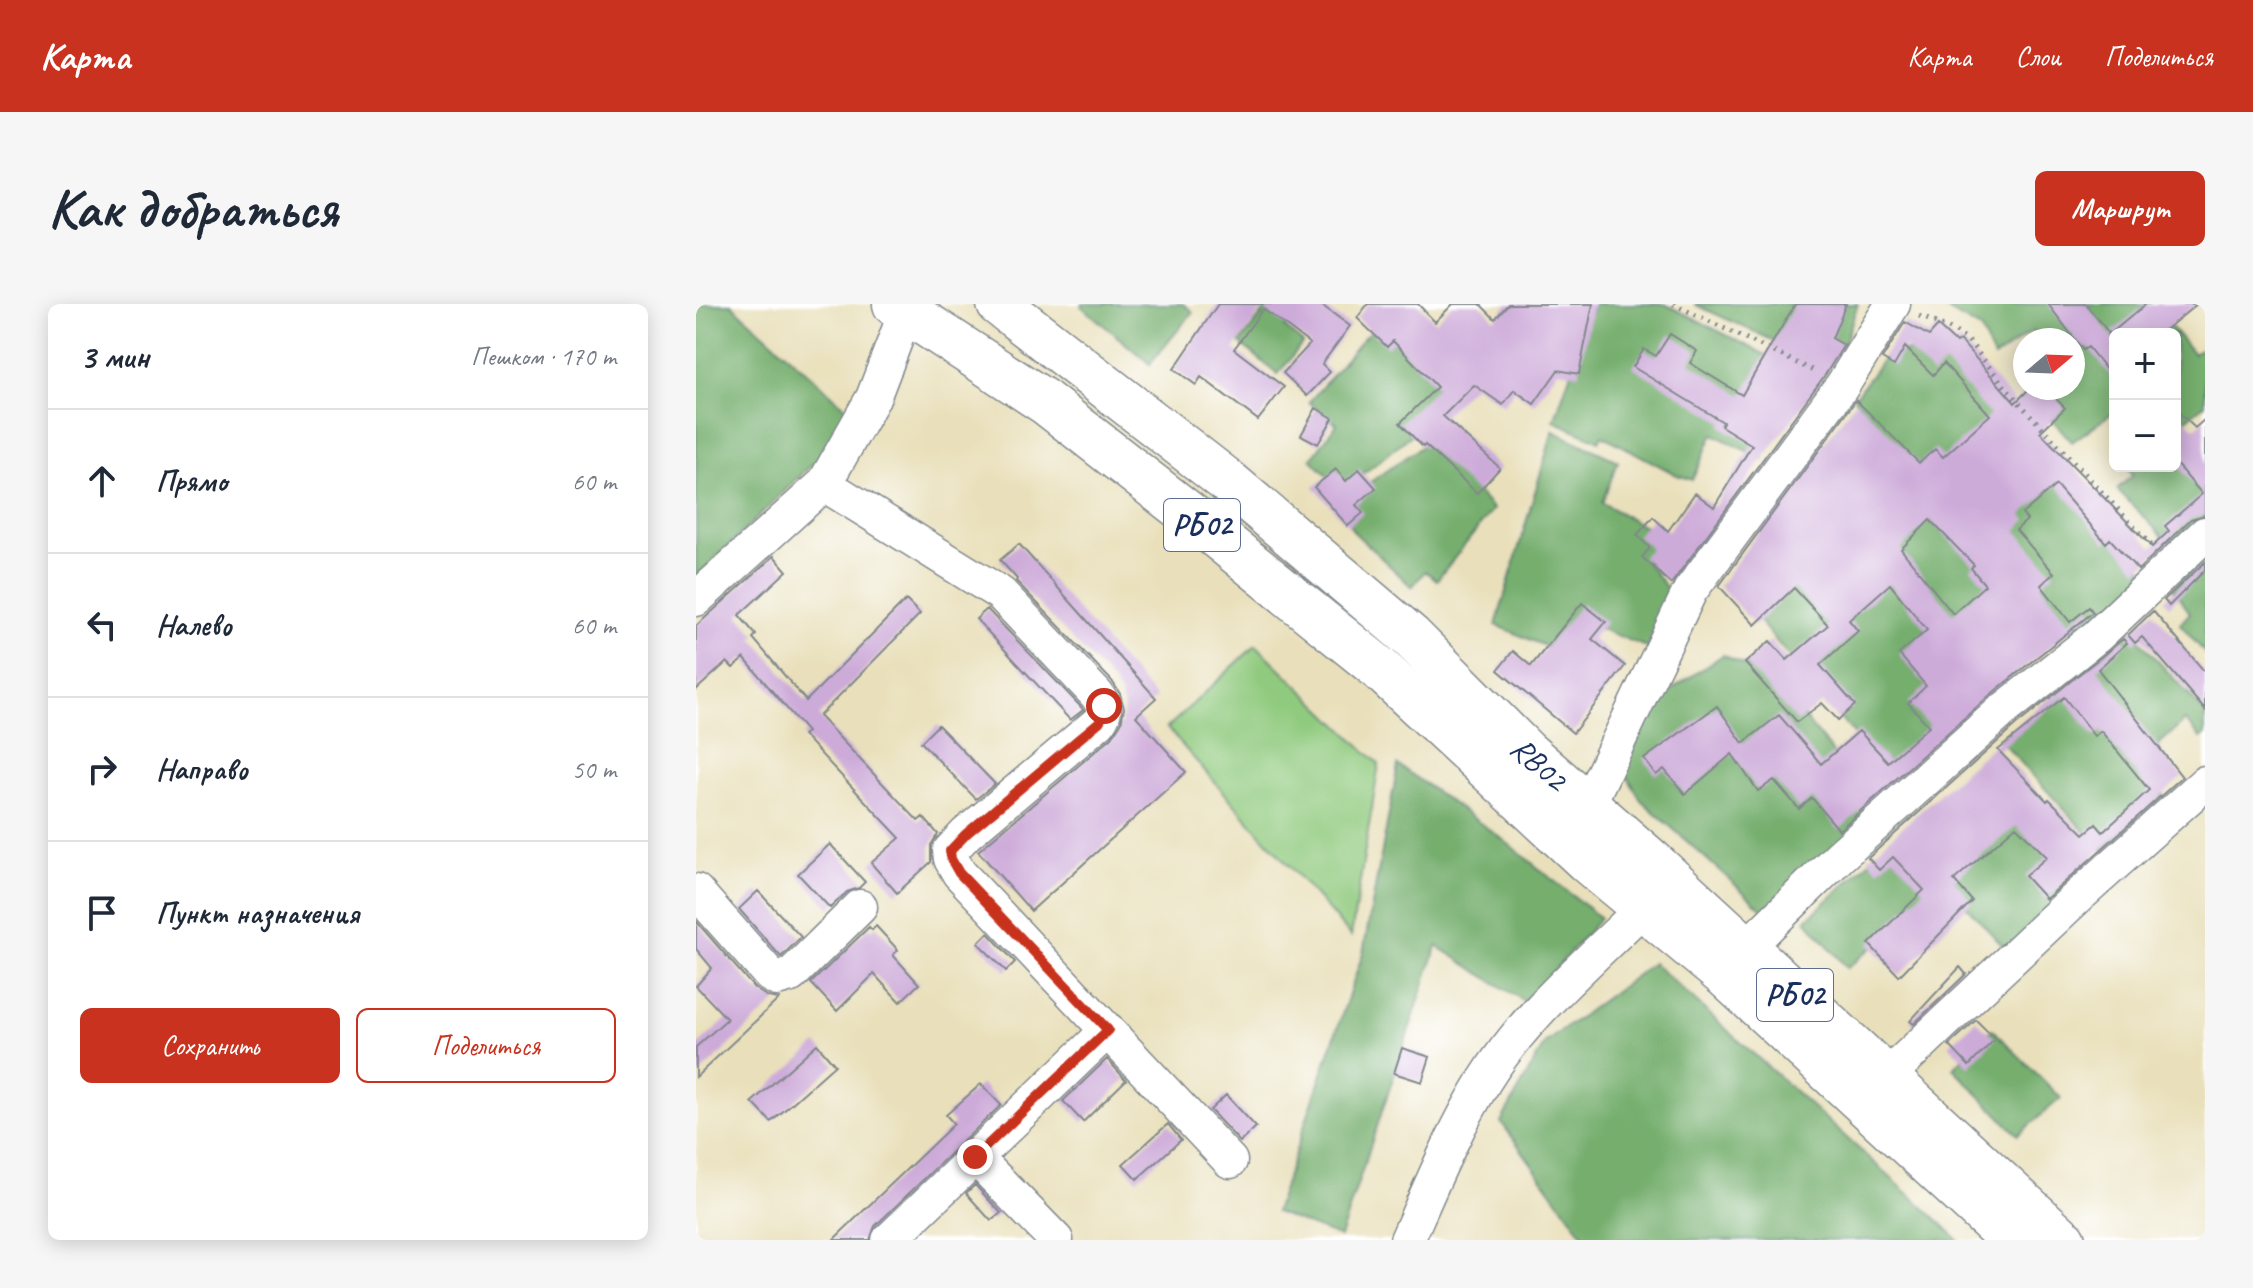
<!DOCTYPE html>
<html lang="ru">
<head>
<meta charset="utf-8">
<style>
  :root { --surface:#fff; --page:#f6f6f7; --text:#1f2937; --muted:#747a83; --line:#e0e1e3; --accent:#c8321e }
  body { margin:0; font-family:Caveat,sans-serif; background:var(--page); color:var(--text) }
  .controls { position:absolute; right:24px; top:24px; display:grid; overflow:hidden; border-radius:12px; box-shadow:0 4px 20px #0003 }
  .controls button { width:72px; height:72px; display:grid; place-items:center; padding:0; border:0; border-bottom:2px solid var(--line); background:var(--surface); color:var(--text); font:40px sans-serif }
  .compass { position:absolute; left:1317px; top:24px; width:72px; height:72px; border-radius:50%; background:var(--surface); box-shadow:0 4px 20px #0003; rotate:71deg }
  .stop { position:absolute; width:24px; height:24px; margin:-18px; border:6px solid #c8321e; border-radius:50%; background:#fff }
  .stop.end { background:#c8321e; border-color:#fff; box-shadow:0 2px 8px #0008 }
  .list { margin:0; padding:0; list-style:none }
  h2 { display:flex; justify-content:space-between; align-items:center; height:104px; margin:0; padding:0 32px; font-size:34px }
  h2 small { font-size:26px; font-weight:400; color:var(--muted) }
  .list li { display:grid; grid-template-columns:52px 1fr auto; gap:24px; align-items:center; box-sizing:border-box; height:144px; padding:0 32px; border-top:2px solid var(--line) }
  .list b { display:block; font-size:30px; white-space:nowrap }
  .list em { font-size:26px; font-style:normal; color:var(--muted) }
  .actions { display:flex; gap:16px; padding:24px 32px }
  .actions a { flex:1; padding:18px 0; border:2px solid var(--accent); border-radius:12px; text-align:center; font-size:28px; color:var(--accent) }
  .actions .main { background:var(--accent); color:#fff }
  .icon { flex:none; width:44px; height:44px; fill:none; stroke:currentColor; stroke-width:2; stroke-linecap:round; stroke-linejoin:round }
  .map { position:relative; flex:none; width:1509px; height:936px; overflow:hidden; border-radius:12px }
  header { display:flex; align-items:center; gap:48px; box-sizing:border-box; height:112px; padding:0 40px; background:var(--accent); color:#fff }
  header strong { font-size:38px }
  nav { display:flex; gap:44px; margin-inline-start:auto; font-size:28px }
  .intro { display:flex; align-items:center; justify-content:space-between; box-sizing:border-box; height:192px; padding:0 48px }
  h1 { margin:0; font-size:56px }
  .button { padding:20px 36px; border-radius:12px; background:var(--accent); color:#fff; font-size:28px; font-weight:700 }
  main { display:flex; gap:48px; padding:0 48px }
  aside { flex:1; background:var(--surface); border-radius:12px; box-shadow:0 4px 20px #0003 }
  .map>svg:first-child { display:block }
  .green { fill:#90ca7e; stroke:#567c6e; stroke-width:2 }
  .forest { fill:#74ae6d; stroke:#486e66; stroke-width:2 }
  .building { fill:#cdabd9; fill-rule:evenodd }
  .lines { fill:none; stroke-linecap:round; stroke-linejoin:round }
  .minor-casing { stroke:#82888c; stroke-width:37 }
  .highway-casing { stroke:#82888c; stroke-width:47 }
  .path { stroke:#82888c; stroke-width:5; stroke-dasharray:2 6; stroke-linecap:butt }
  .minor { stroke:#fff; stroke-width:34 }
  .highway { stroke:#fff; stroke-width:44 }
  .route { stroke:#c8321e; stroke-width:10 }
  .labels { text-anchor:middle; stroke-width:8; stroke-linejoin:round; paint-order:stroke }
  .shield { fill:#fff; stroke:#5f6d8e; stroke-width:2 }
  .shield-label { font-size:30px; font-weight:bold; fill:#1b2f5e }
  .street-label { font-size:32px; fill:#1b2f5e; stroke:#fff }
</style>
</head>
<body>
<header>
<strong>Карта</strong>
<nav><a>Карта</a><a>Слои</a><a>Поделиться</a></nav>
</header>
<div class="intro"><h1>Как добраться</h1><a class="button">Маршрут</a></div>
<main>
<aside>
<h2>3 мин<small>Пешком · 170 m</small></h2>
<ul class="list">
<li><svg class="icon" aria-label="ahead" viewBox="0 0 24 24"><path d="M12 20V5M6 11l6-6 6 6"/></svg><div><b>Прямо</b></div><em>60 m</em></li>
<li><svg class="icon" aria-label="left" viewBox="0 0 24 24"><path d="M17 20v-9H6M10 6l-5 5 5 5"/></svg><div><b>Налево</b></div><em>60 m</em></li>
<li><svg class="icon" aria-label="right" viewBox="0 0 24 24"><path d="M7 20v-9h11M14 6l5 5-5 5"/></svg><div><b>Направо</b></div><em>50 m</em></li>
<li><svg class="icon" aria-label="arrive" viewBox="0 0 24 24"><path d="M6 21V4h12l-3 4 3 4H6"/></svg><div><b>Пункт назначения</b></div></li>
</ul>
<div class="actions"><a class="main">Сохранить</a><a>Поделиться</a></div>
</aside>
<div class="map">
<svg width="1509" height="936" viewBox="0 0 1509 936">
  <rect width="100%" height="100%" fill="#fff"/>
  <filter id="ink" filterUnits="userSpaceOnUse"><feTurbulence type="fractalNoise" baseFrequency=".0125" numOctaves="2"/><feDisplacementMap in="SourceGraphic" scale="16" xChannelSelector="R" yChannelSelector="G"/><feConvolveMatrix kernelMatrix="1 2 1 2 8 2 1 2 1" color-interpolation-filters="sRGB"/></filter>
  <filter id="wash" filterUnits="userSpaceOnUse"><feTurbulence type="fractalNoise" baseFrequency=".006" numOctaves="4" result="noise"/><feDisplacementMap in="SourceGraphic" scale="32" xChannelSelector="R" yChannelSelector="G"/><feGaussianBlur stdDeviation="1.8" result="paint"/><feColorMatrix in="noise" values="0 0 0 0 0 0 0 0 0 0 0 0 0 0 0 0 0 1.4 0 .05"/><feComposite in="paint" operator="in"/></filter>
  <g filter="url(#wash)">
    <rect width="100%" height="100%" fill="#e9e0bb"/>
    <path class="green" d="M 560,341 L 683,460 L 655,632 L 471,424 Z"/>
    <path class="forest" d="M 0,0 L 35,0 L 163,115 L 0,273 Z
      M 387,0 L 487,0 L 497,8 L 454,60 L 385,2 Z
      M 898,0 L 969,0 L 1090,61 L 1067,155 L 1017,130 L 996,176 L 981,171 L 906,131 L 903,137 L 858,117 Z
      M 998,0 L 1162,0 L 1146,47 L 1078,37 Z
      M 1241,0 L 1450,0 L 1405,45 L 1419,62 L 1419,107 L 1376,138 L 1333,90 L 1343,84 L 1377,84 L 1377,36 L 1346,36 L 1337,26 L 1298,54 L 1284,25 Z
      M 571,4 L 597,14 L 589,24 L 607,39 L 582,70 L 544,39 Z
      M 1462,7 L 1498,50 L 1509,42 L 1509,100 L 1484,120 L 1479,114 L 1479,30 L 1435,30 Z
      M 684,22 L 753,93 L 719,128 L 646,187 L 615,155 L 641,120 L 613,98 L 670,31 Z
      M 1240,47 L 1305,115 L 1230,172 L 1158,94 L 1192,48 Z
      M 857,127 L 922,157 L 906,199 L 968,233 L 950,257 L 980,296 L 955,345 L 885,317 L 869,351 L 800,321 Z
      M 733,137 L 797,205 L 741,276 L 729,267 L 716,283 L 659,229 L 640,202 Z
      M 1479,142 L 1509,178 L 1509,218 L 1472,238 L 1421,185 L 1437,171 L 1431,162 L 1479,162 Z
      M 1363,174 L 1381,184 L 1455,275 L 1397,325 L 1368,326 L 1306,259 L 1322,204 Z
      M 1228,214 L 1277,243 L 1332,338 L 1194,473 L 1043,293 Z
      M 1509,251 L 1509,349 L 1484,320 L 1494,309 L 1477,284 Z
      M 1434,326 L 1509,409 L 1509,431 L 1505,434 L 1489,417 L 1452,450 L 1382,372 Z
      M 1027,351 L 1076,374 L 1183,505 L 1074,612 L 945,496 L 927,465 L 963,394 Z
      M 1373,385 L 1468,492 L 1406,546 L 1303,435 Z
      M 1292,453 L 1402,565 L 1316,652 L 1203,529 Z
      M 702,461 L 805,534 L 904,614 L 831,699 L 741,642 L 644,933 L 579,908 L 667,649 Z
      M 1194,539 L 1245,588 L 1151,664 L 1110,616 Z
      M 957,659 L 1246,920 L 1262,936 L 891,936 L 805,818 L 849,739 Z
      M 1296,725 L 1365,794 L 1322,831 L 1257,764 Z"/>
    <g id="blocks">
      <path class="building" d="M 522,0 L 624,0 L 654,22 L 626,60 L 634,68 L 611,92 L 587,69 L 614,40 L 567,5 L 538,45 L 588,83 L 562,116 L 505,73 L 500,81 L 478,65 Z
        M 672,0 L 722,0 L 739,18 L 757,0 L 784,0 L 799,15 L 812,0 L 897,0 L 883,70 L 862,66 L 838,100 L 818,86 L 807,101 L 778,81 L 747,112 L 804,164 L 781,189 L 729,141 L 727,143 L 704,119 L 741,83 L 697,37 L 691,43 L 661,14 Z
        M 1099,0 L 1150,0 L 1136,34 L 1148,41 L 1129,71 L 975,280 L 946,253 L 954,244 L 941,231 L 957,213 L 972,227 L 999,189 L 1018,203 L 1056,141 L 1025,122 L 1027,118 L 937,63 L 948,45 L 960,52 L 974,30 L 1001,47 L 994,59 L 1046,91 Z
        M 1352,0 L 1390,0 L 1419,37 L 1419,77 L 1392,43 L 1387,46 Z
        M 1450,0 L 1501,0 L 1464,30 L 1414,30 Z
        M 1209,18 L 1233,32 L 1242,22 L 1260,39 L 1264,36 L 1319,99 L 1334,84 L 1350,84 L 1369,104 L 1344,128 L 1456,243 L 1473,227 L 1469,222 L 1506,190 L 1479,159 L 1479,105 L 1499,124 L 1509,115 L 1509,211 L 1495,215 L 1442,266 L 1414,235 L 1410,239 L 1360,181 L 1326,210 L 1331,216 L 1320,226 L 1358,269 L 1345,281 L 1374,318 L 1393,303 L 1397,308 L 1293,392 L 1143,526 L 1116,494 L 1103,505 L 1078,476 L 1062,487 L 1036,450 L 989,490 L 968,465 L 960,471 L 948,455 L 1021,402 L 1047,439 L 1083,411 L 1125,460 L 1163,427 L 1192,458 L 1233,422 L 1212,399 L 1230,382 L 1203,350 L 1231,326 L 1194,280 L 1153,316 L 1162,327 L 1124,361 L 1159,401 L 1142,416 L 1126,399 L 1101,418 L 1049,359 L 1074,337 L 1091,356 L 1132,321 L 1098,284 L 1059,321 L 1023,282 L 1160,96 L 1223,159 L 1239,145 L 1247,153 L 1294,111 L 1248,59 L 1237,71 L 1209,43 L 1198,62 L 1186,55 ZM 1234,216 L 1278,261 L 1275,264 L 1289,281 L 1257,310 L 1205,245 Z
        M 620,104 L 637,114 L 622,140 L 605,131 Z
        M 640,165 L 650,177 L 663,165 L 680,184 L 660,201 L 667,209 L 652,222 L 618,183 Z
        M 323,240 L 460,394 L 440,412 L 490,468 L 335,607 L 282,547 L 416,433 L 425,419 L 428,404 L 424,390 L 416,377 L 320,277 L 321,275 L 304,256 Z
        M 78,252 L 91,267 L 43,311 L 60,331 L 57,334 L 110,397 L 210,296 L 224,310 L 123,412 L 222,517 L 227,513 L 242,530 L 235,541 L 235,558 L 201,589 L 175,559 L 204,534 L 107,431 L 111,428 L 48,354 L 37,364 L 31,358 L 0,386 L 0,322 Z
        M 1509,258 L 1509,266 L 1473,302 L 1468,296 Z
        M 886,299 L 910,318 L 896,335 L 929,362 L 877,429 L 802,366 L 817,347 L 835,362 Z
        M 291,305 L 385,403 L 387,406 L 374,416 L 280,315 Z
        M 1457,307 L 1509,368 L 1509,406 L 1446,333 L 1439,339 L 1432,331 Z
        M 1427,335 L 1431,339 L 1402,365 L 1486,473 L 1350,595 L 1329,572 L 1351,553 L 1320,522 L 1258,576 L 1276,597 L 1203,672 L 1173,640 L 1228,586 L 1197,553 L 1183,566 L 1172,554 L 1319,422 ZM 1368,393 L 1398,432 L 1405,427 L 1453,486 L 1407,528 L 1400,520 L 1388,530 L 1353,495 L 1351,497 L 1302,446 Z
        M 242,421 L 299,480 L 280,495 L 225,438 Z
        M 134,540 L 169,578 L 163,584 L 151,588 L 134,604 L 102,570 Z
        M 62,587 L 105,633 L 85,653 L 43,605 Z
        M 0,617 L 59,685 L 72,693 L 83,695 L 0,773 L 0,743 L 31,715 L 0,682 L 16,664 L 0,645 Z
        M 180,622 L 202,646 L 197,651 L 223,680 L 204,698 L 178,670 L 141,707 L 115,679 L 173,623 L 176,626 Z
        M 292,629 L 319,658 L 310,667 L 282,639 Z
        M 1264,663 L 1270,670 L 1218,720 L 1214,717 Z
        M 1280,716 L 1299,735 L 1273,762 L 1253,741 Z
        M 121,740 L 139,761 L 75,818 L 56,798 Z
        M 706,744 L 734,753 L 726,778 L 698,769 Z
        M 411,755 L 430,776 L 387,818 L 367,797 Z
        M 285,780 L 305,801 L 179,922 L 174,936 L 137,936 L 258,820 L 250,811 Z
        M 530,791 L 560,823 L 544,838 L 514,806 Z
        M 472,820 L 485,836 L 441,875 L 427,860 Z
        M 279,881 L 305,909 L 295,917 L 270,889 Z"/>
    </g>
  </g>
  <g filter="url(#ink)">
    <use href="#blocks" fill-opacity="0" stroke="#82888c" stroke-width="2"/>
    <g class="lines">
      <defs>
        <path id="minor" d="M 128,180 L 305,290 L 401,391 C 408,402 411,407 403,418 L 270,530 L 254,547 L 255,555 L 263,569 L 534,857
          M 0,295 L 128,180 L 177,94 L 210,8
          M 891,503 L 994,287 L 1146,82 L 1197,0
          M 0,587 L 74,671 L 81,675 L 95,671 L 164,603
          M 1049,645 L 1144,552 L 1306,407 L 1401,332 L 1509,230
          M 1189,774 L 1376,598 L 1509,479
          M 279,853 L 360,936
          M 193,936 L 412,726
          M 711,936 C 735,882 758,826 789,776 C 829,711 893,658 946,605"/>
        <g id="highway">
          <path d="M 199,0 L 349,98 L 498,214 L 683,364 L 892,558 L 1031,673 L 1316,936"/>
          <path id="s1" d="M 303,0 L 530,176 L 715,333 L 830,448 L 954,556 L 1367,936"/>
        </g>
      </defs>
      <use href="#minor" class="minor-casing"/>
      <use href="#highway" class="highway-casing"/>
      <path class="path" d="M 977,0 L 1120,68
        M 1223,12 L 1251,23 L 1271,35 L 1315,90 L 1455,241"/>
      <use href="#minor" class="minor"/>
      <use href="#highway" class="highway"/>
    </g>
  </g>
  <g class="lines" filter="url(#ink)">
    <path class="route" d="M 279,853 L 412,726 L 263,569 L 255,555 L 254,547 L 270,530 L 403,418 L 408,410 L 408,402"/>
  </g>
  <g class="labels">
    <g class="shield">
      <rect x="468" y="195" width="76" height="52" rx="6"/>
      <rect x="1061" y="665" width="76" height="52" rx="6"/>
    </g>
    <g class="shield-label">
      <text x="506" y="231">РБ02</text>
      <text x="1099" y="701">РБ02</text>
    </g>
    <g class="street-label">
      <text dy="11" stroke="none"><textPath href="#s1" startOffset="710">RB02</textPath></text>
    </g>
  </g>
</svg>
<div class="controls">
<button>+</button>
<button>−</button>
</div>
<svg class="compass" viewBox="-18 -18 36 36"><path d="M0-13l5 13h-10z" fill="#e53935"/><path d="M0 13l5-13h-10z" fill="#747a83"/></svg>
<div class="stop" style="left:408px;top:402px"></div>
<div class="stop end" style="left:279px;top:853px"></div>
</div>
</main>
</body>
</html>
